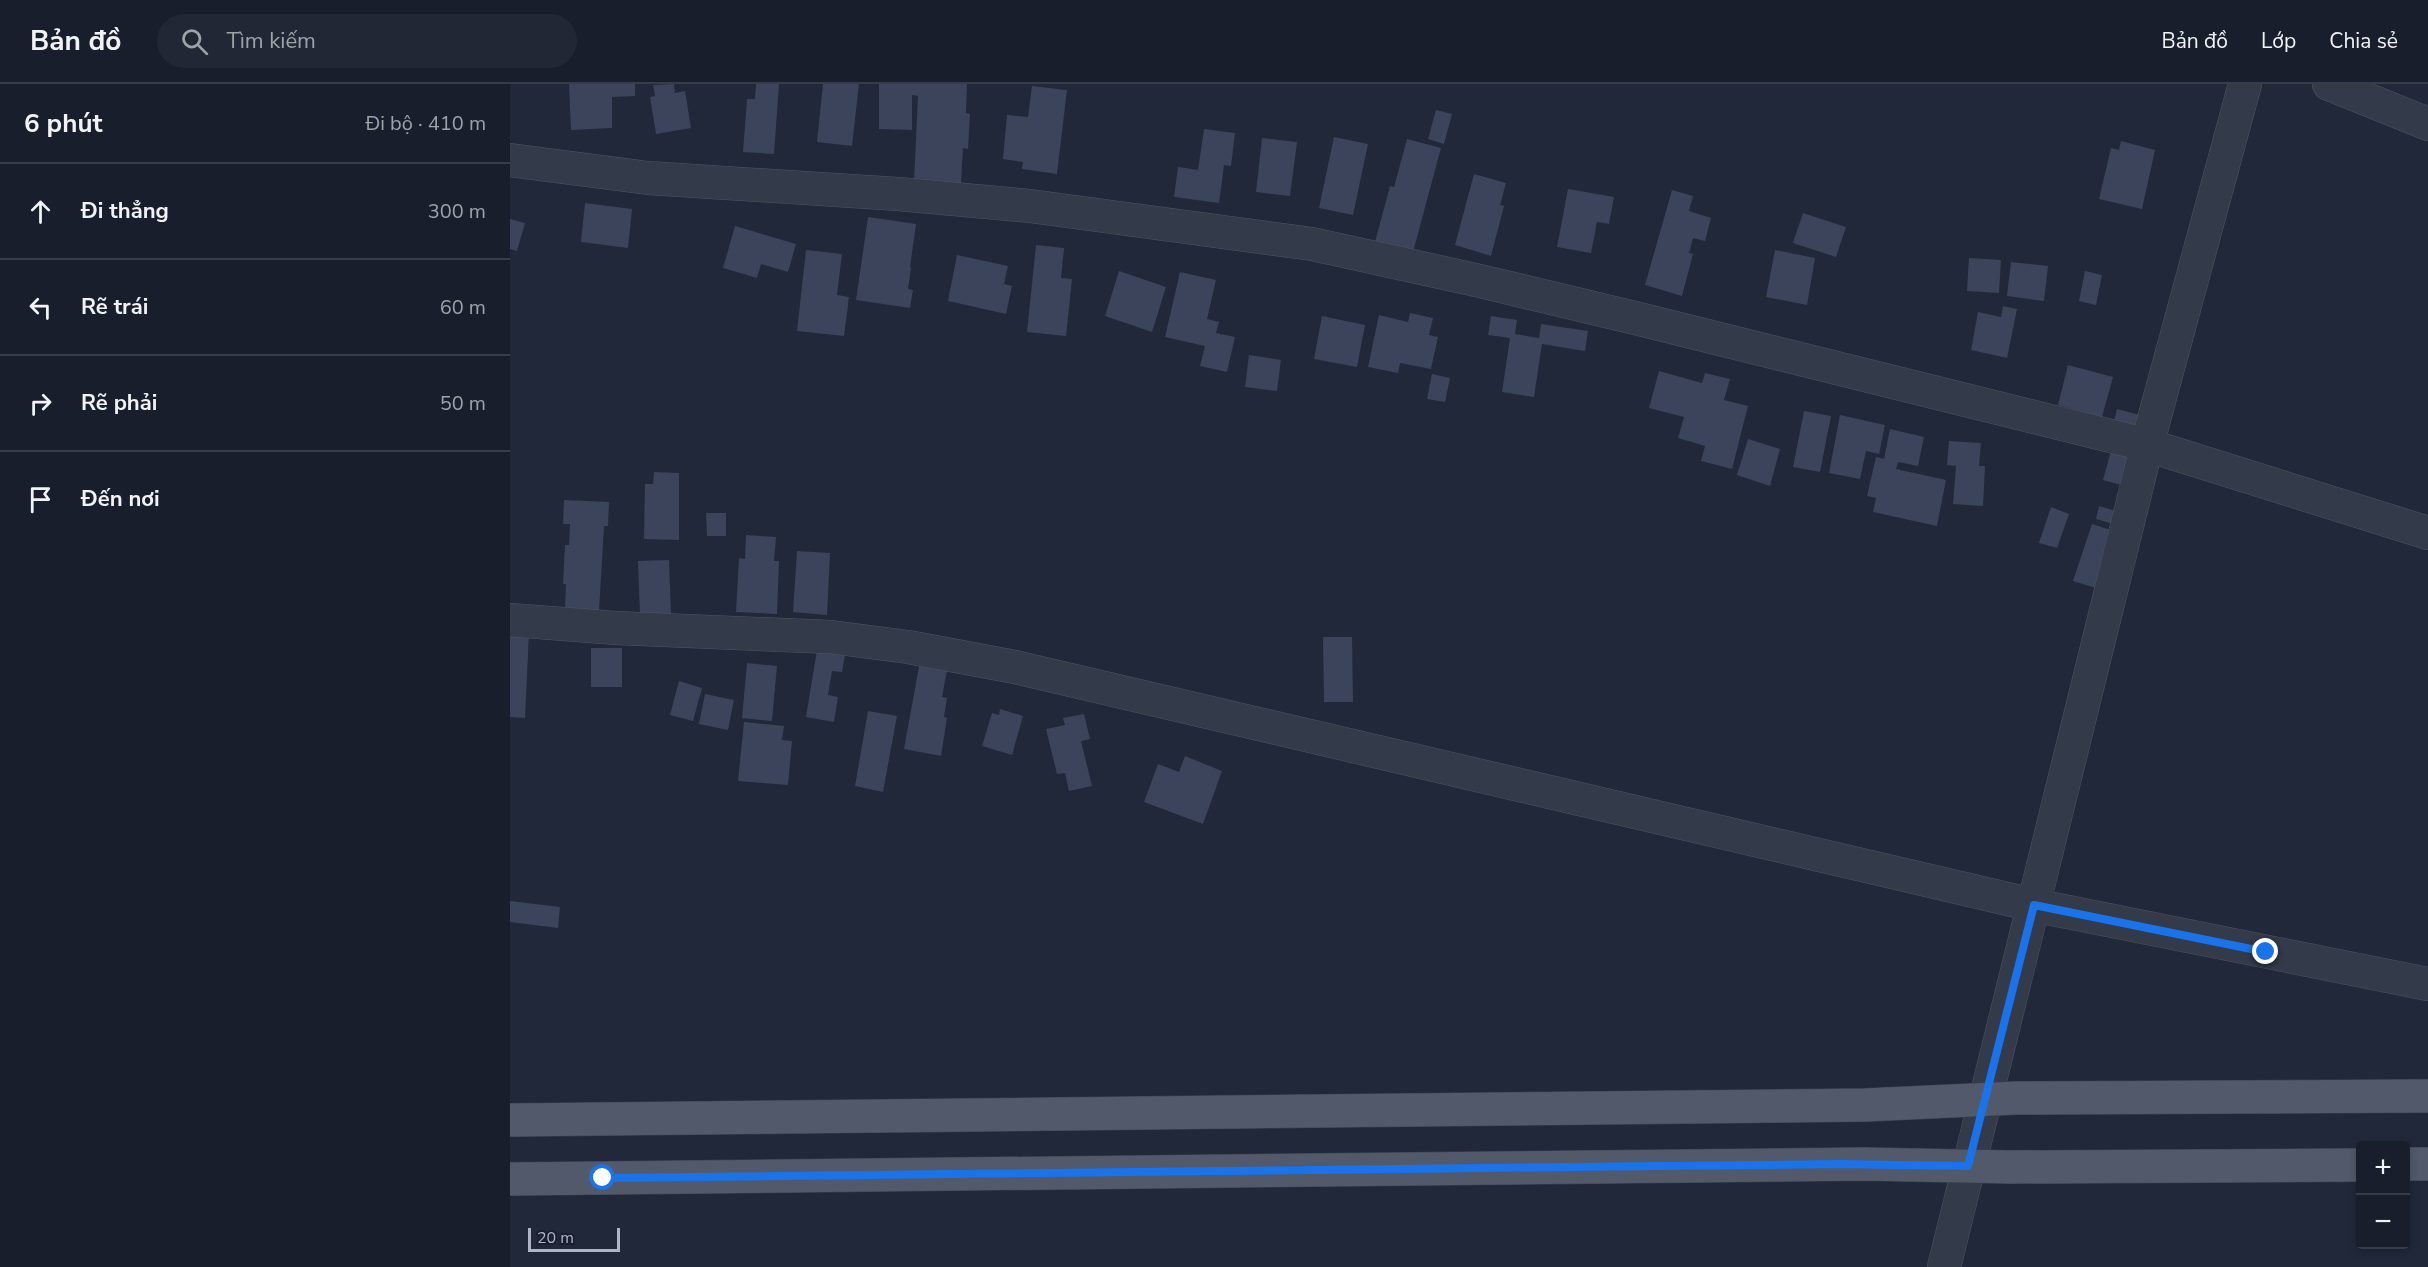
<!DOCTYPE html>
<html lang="vi">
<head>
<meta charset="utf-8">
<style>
  :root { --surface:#181e2c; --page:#212734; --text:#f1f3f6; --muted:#9fa2a9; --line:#363c48 }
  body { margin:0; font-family:"Nunito Sans",sans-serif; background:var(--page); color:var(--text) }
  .controls { position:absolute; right:18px; bottom:18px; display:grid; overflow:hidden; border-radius:6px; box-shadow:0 3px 9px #0003 }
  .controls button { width:54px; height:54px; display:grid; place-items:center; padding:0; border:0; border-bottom:2px solid var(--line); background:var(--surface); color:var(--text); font:30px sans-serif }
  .scale { position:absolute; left:18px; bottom:15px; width:92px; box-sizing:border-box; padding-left:6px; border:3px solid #aeb5c6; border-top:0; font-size:16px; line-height:21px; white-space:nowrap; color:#aeb5c6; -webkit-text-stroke:4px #191f2e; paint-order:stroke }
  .stop { position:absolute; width:18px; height:18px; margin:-14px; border:4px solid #1a73e8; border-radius:50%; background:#fff }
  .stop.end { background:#1a73e8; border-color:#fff; box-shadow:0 2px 6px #0008 }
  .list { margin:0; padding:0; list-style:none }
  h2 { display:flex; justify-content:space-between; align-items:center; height:78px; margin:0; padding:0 24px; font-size:26px }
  h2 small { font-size:20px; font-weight:400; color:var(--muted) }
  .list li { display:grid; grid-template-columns:39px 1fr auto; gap:18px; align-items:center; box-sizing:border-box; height:96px; padding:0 24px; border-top:2px solid var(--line) }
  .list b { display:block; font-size:22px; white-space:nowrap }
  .list em { font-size:20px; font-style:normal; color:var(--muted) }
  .icon { flex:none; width:33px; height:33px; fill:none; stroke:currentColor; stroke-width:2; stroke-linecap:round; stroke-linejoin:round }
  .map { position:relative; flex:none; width:1918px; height:1183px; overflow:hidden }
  header { display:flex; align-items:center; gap:36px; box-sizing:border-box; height:84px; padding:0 30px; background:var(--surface); border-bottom:2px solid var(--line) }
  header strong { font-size:28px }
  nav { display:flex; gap:33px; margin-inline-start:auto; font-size:21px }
  .search { width:420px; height:54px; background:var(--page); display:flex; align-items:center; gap:15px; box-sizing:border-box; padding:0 21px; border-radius:33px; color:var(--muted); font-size:22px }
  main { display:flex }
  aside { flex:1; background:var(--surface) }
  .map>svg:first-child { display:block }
  .building { fill:#3b445a }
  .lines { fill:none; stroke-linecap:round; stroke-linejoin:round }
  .minor-casing { stroke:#4e5564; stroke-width:34 }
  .major-casing { stroke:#3d4353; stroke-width:34 }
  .minor { stroke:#333a4a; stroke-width:33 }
  .major { stroke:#51596a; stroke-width:33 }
  .route { stroke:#1a73e8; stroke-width:8 }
</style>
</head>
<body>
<header>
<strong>Bản đồ</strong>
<div class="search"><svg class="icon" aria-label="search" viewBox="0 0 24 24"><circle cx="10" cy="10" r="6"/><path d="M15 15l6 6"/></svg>Tìm kiếm</div>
<nav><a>Bản đồ</a><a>Lớp</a><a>Chia sẻ</a></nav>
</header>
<main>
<aside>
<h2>6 phút<small>Đi bộ · 410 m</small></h2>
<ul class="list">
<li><svg class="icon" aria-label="ahead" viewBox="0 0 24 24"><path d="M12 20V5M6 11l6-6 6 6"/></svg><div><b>Đi thẳng</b></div><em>300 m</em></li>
<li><svg class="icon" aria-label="left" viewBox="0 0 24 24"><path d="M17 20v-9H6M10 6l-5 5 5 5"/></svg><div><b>Rẽ trái</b></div><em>60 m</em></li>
<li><svg class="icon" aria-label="right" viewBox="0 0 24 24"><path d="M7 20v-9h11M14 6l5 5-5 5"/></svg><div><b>Rẽ phải</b></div><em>50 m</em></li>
<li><svg class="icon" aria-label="arrive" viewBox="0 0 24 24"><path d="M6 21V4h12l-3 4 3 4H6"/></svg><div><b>Đến nơi</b></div></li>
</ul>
</aside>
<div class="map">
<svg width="1918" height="1183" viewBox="0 0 1918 1183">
  <rect width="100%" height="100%" fill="#20283a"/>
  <path class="building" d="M 59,0 L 125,0 L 125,12 L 102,13 L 102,44 L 61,46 Z
    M 164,0 L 165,9 L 175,7 L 181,44 L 146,50 L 140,13 L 145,12 L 143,1 Z
    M 246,0 L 269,0 L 264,70 L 233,68 L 237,15 L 245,15 Z
    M 313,0 L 349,0 L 342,62 L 307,58 Z
    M 369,0 L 457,0 L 456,29 L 460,30 L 458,65 L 453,64 L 451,100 L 404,97 L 408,12 L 402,11 L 402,46 L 369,45 Z
    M 522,2 L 557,6 L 547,90 L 512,85 L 513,78 L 493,75 L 497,31 L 518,33 Z
    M 926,26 L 942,30 L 934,60 L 918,55 Z
    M 694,45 L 725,49 L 721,82 L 714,81 L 709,119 L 664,113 L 668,83 L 688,86 Z
    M 824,53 L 858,60 L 843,131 L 809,124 Z
    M 752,54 L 787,58 L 780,112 L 746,108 Z
    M 897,55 L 931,64 L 903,168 L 865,158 L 880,102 L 884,103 Z
    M 1611,57 L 1645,66 L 1632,125 L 1589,115 L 1601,64 L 1609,66 Z
    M 964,90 L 996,99 L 990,121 L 994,122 L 981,172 L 945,161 Z
    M 1058,105 L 1104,113 L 1099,140 L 1087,138 L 1081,169 L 1047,163 Z
    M 1162,106 L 1183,112 L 1179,127 L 1201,134 L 1195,157 L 1183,154 L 1179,169 L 1183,170 L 1172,212 L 1135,201 Z
    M 75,119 L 122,125 L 118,164 L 71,158 Z
    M 1293,129 L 1336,143 L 1326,173 L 1283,159 Z
    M 358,133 L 406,140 L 400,183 L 401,184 L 398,205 L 403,206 L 400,224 L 346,216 Z
    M 0,135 L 15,139 L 7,167 L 0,165 Z
    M 225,142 L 286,160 L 278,188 L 251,180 L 247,194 L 213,184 Z
    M 526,161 L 554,164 L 551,194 L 562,195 L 556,252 L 517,248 Z
    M 296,166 L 332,170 L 327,211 L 339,213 L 334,252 L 287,247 Z
    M 1265,166 L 1305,174 L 1297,221 L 1256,213 Z
    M 447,171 L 498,182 L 494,200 L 502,202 L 496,230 L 438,217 Z
    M 1459,174 L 1491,176 L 1489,209 L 1457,207 Z
    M 1501,178 L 1538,182 L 1534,217 L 1497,212 Z
    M 609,187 L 656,203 L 642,248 L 595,232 Z
    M 1575,187 L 1592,191 L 1586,221 L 1569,217 Z
    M 670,188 L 706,196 L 697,235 L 709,238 L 706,249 L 725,253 L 717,288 L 690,282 L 695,262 L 655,253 Z
    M 1493,222 L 1507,225 L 1497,274 L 1461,266 L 1468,228 L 1491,233 Z
    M 900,229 L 923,234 L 919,251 L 928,253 L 921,285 L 890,279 L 888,289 L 858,283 L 869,231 L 898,238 Z
    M 812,232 L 855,241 L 847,283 L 804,275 Z
    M 981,232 L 1007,236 L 1005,250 L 1029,254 L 1031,240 L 1078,247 L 1075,267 L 1032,260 L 1024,313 L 992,308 L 1000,254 L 978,251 Z
    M 739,271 L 771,276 L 767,307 L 735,303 Z
    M 1558,281 L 1603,293 L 1592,333 L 1548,321 Z
    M 1149,287 L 1192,299 L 1195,289 L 1220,295 L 1214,316 L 1238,322 L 1222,385 L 1191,377 L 1195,362 L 1168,354 L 1174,333 L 1139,324 Z
    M 922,290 L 940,294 L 935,318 L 917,315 Z
    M 1607,325 L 1638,333 L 1633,350 L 1603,342 Z
    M 1294,327 L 1321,332 L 1310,388 L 1283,383 Z
    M 1330,331 L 1375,341 L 1369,370 L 1356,367 L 1350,395 L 1319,389 Z
    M 1380,345 L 1414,353 L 1408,382 L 1388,378 L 1386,385 L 1436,396 L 1427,442 L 1363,428 L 1366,414 L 1357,412 L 1366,373 L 1374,375 Z
    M 1238,355 L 1270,365 L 1260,402 L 1227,391 Z
    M 1439,357 L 1471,359 L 1469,382 L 1475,382 L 1473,422 L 1443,420 L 1446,382 L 1437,381 Z
    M 1601,367 L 1619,372 L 1611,401 L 1593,396 Z
    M 144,388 L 169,389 L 169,456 L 134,455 L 135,400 L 143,400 Z
    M 54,416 L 99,418 L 98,442 L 94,442 L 89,527 L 55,525 L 56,500 L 53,500 L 55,461 L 59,461 L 60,440 L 53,440 Z
    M 1589,422 L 1610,428 L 1607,441 L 1586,435 Z
    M 1541,423 L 1559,430 L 1547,464 L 1529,459 Z
    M 196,429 L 216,429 L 216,452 L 197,452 Z
    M 1582,440 L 1607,448 L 1589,505 L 1563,497 Z
    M 236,451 L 266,453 L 264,477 L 269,477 L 267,530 L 226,528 L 229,474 L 235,475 Z
    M 287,467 L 320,469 L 317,531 L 283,528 Z
    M 159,476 L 161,531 L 130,532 L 128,477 Z
    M 0,548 L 19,549 L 15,634 L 0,633 Z
    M 813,553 L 842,553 L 843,618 L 814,618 Z
    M 81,564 L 112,564 L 112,603 L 81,603 Z
    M 307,566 L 335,571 L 332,588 L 322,587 L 318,611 L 328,613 L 324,638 L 296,633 Z
    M 410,577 L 438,581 L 432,613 L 437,614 L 434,633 L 437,634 L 431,672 L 394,665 Z
    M 237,579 L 267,582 L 262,637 L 232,634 Z
    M 169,597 L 192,604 L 183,637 L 160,631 Z
    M 195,610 L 224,616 L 218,646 L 189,640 Z
    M 490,625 L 513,632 L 502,671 L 472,662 L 482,629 L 489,631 Z
    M 358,627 L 387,632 L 373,708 L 345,702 Z
    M 574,630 L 580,655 L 571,657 L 582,702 L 559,707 L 555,689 L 547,690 L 536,645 L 555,641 L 553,634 Z
    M 234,638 L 274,642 L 272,656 L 282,657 L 278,701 L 228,697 Z
    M 675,672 L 712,687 L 693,740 L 634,718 L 648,680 L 669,688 Z
    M 0,817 L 50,823 L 48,844 L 0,838 Z"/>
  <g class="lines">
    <defs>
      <path id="minor" d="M 1819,0 L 1918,40
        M 0,76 L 138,94 L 388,110 L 520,122 L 802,160 L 970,197 L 1125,234 L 1637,361 L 1918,449
        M 0,536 L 106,544 L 321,553 L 398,563 L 505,583 L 1523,821 L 1918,900
        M 1434,1183 L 1637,361 L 1735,0"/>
      <path id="major" d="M 0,1036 L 1355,1021 L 1506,1014 L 1918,1012
        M 1896,1080 L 1918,1080
        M 0,1095 L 1354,1080 L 1501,1083 L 1850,1081"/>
    </defs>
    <use href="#minor" class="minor-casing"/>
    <use href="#major" class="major-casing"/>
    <use href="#minor" class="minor"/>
    <use href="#major" class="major"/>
  </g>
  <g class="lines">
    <path class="route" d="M 93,1094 L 1330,1080 L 1458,1082 L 1524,821 L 1756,868"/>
  </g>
</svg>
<div class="controls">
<button>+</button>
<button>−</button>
</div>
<div class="scale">20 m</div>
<div class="stop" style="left:93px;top:1094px"></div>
<div class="stop end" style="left:1756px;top:868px"></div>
</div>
</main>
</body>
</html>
